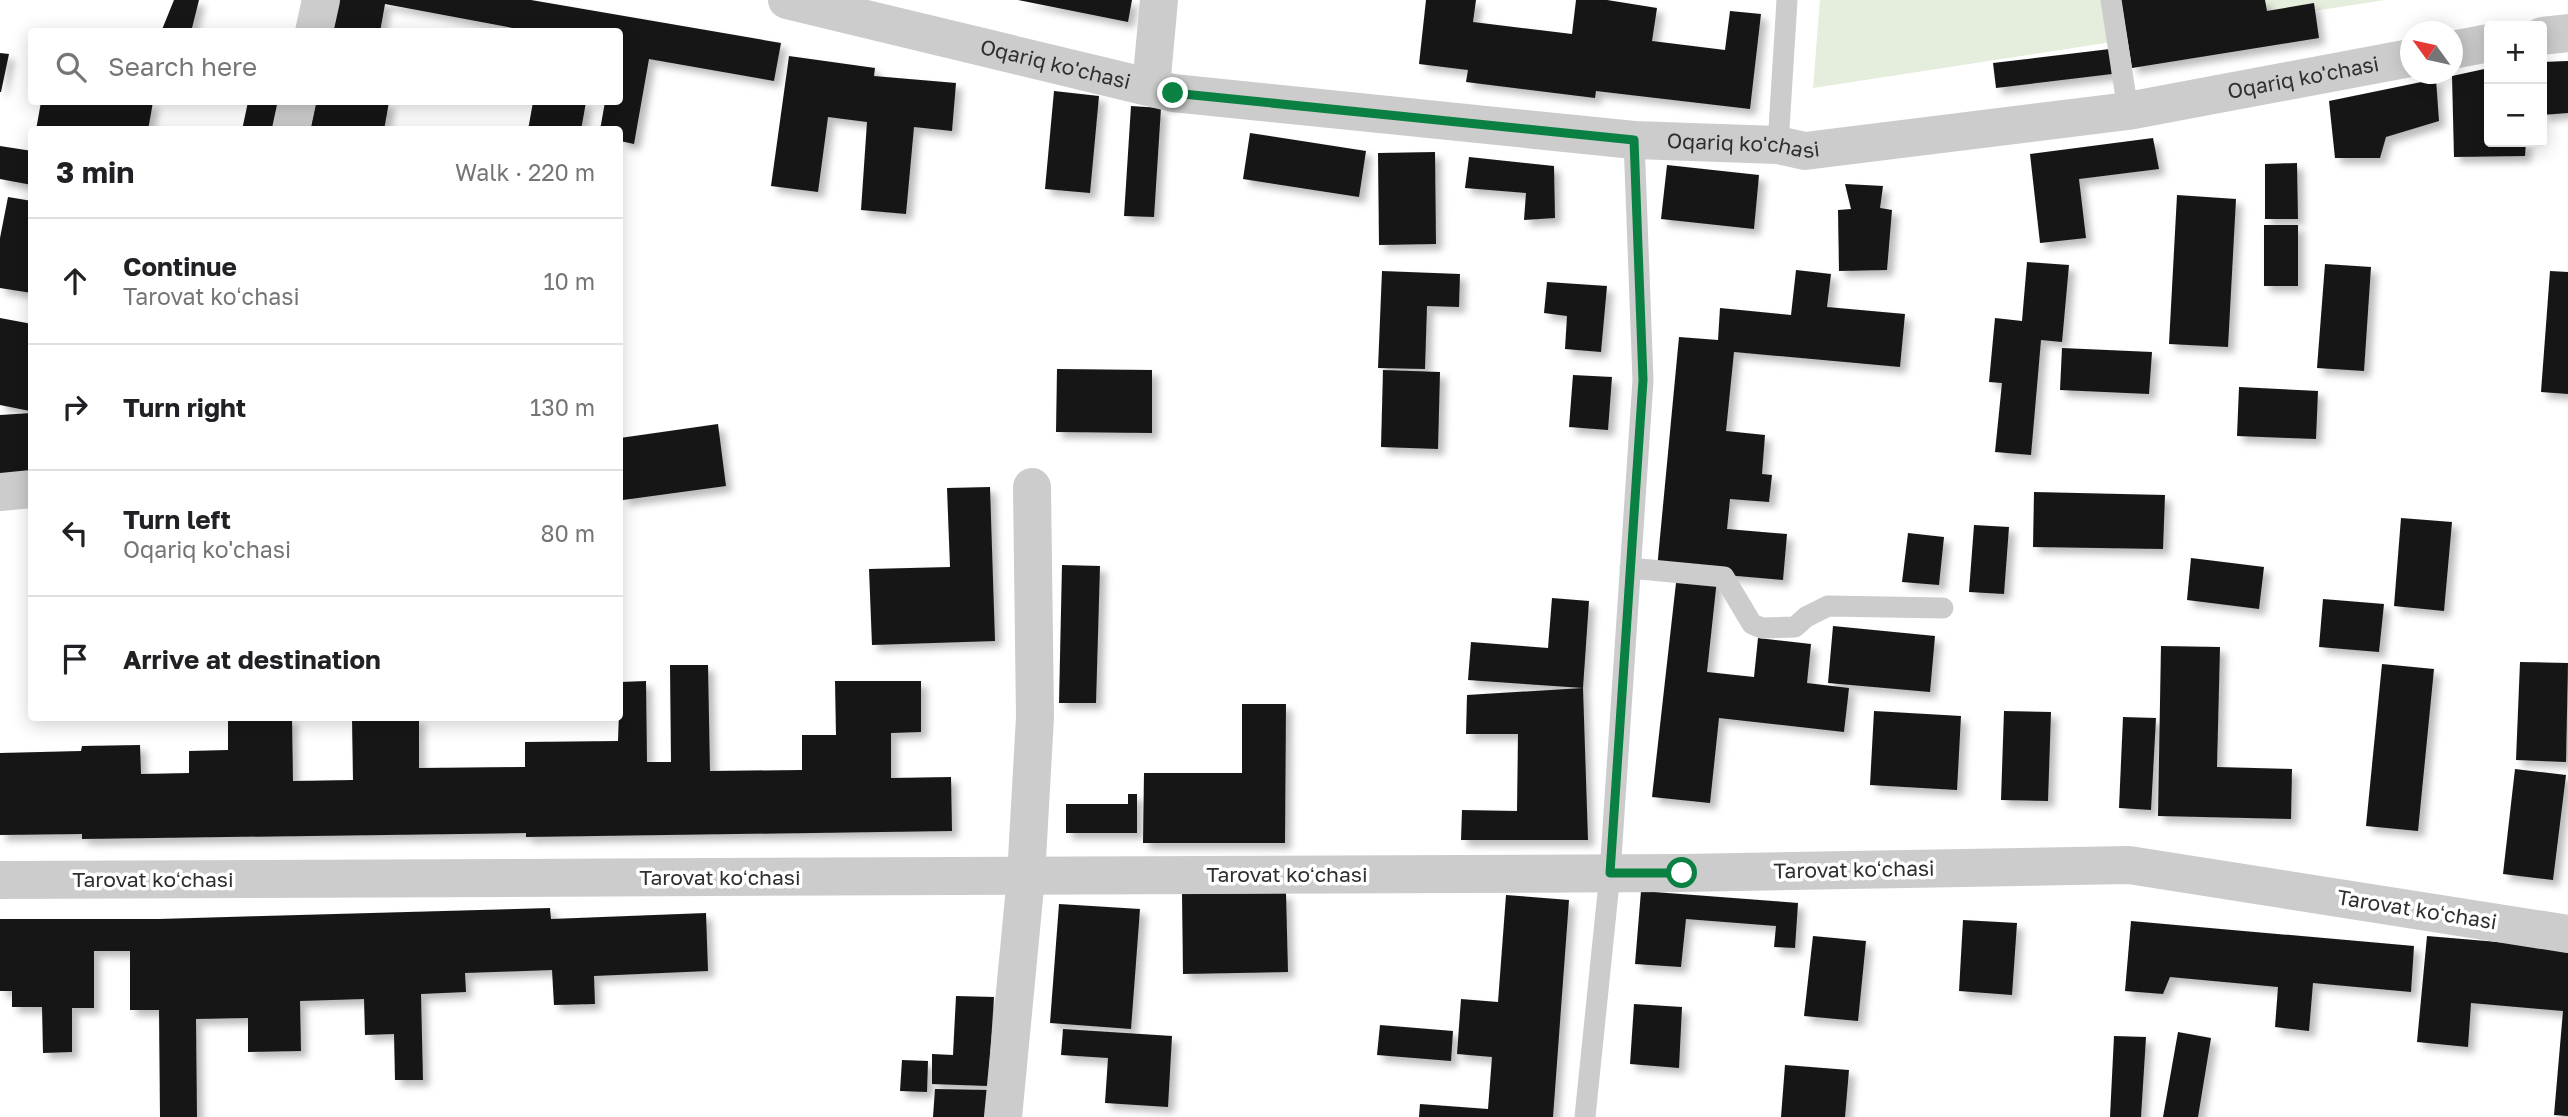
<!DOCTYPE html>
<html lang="en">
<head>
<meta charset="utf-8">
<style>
  :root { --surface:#fff; --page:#f6f6f6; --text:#202124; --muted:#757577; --line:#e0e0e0 }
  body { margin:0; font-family:"Golos Text",sans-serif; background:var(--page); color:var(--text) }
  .controls { position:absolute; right:21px; top:21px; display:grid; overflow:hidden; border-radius:7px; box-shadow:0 4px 18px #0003 }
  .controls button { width:63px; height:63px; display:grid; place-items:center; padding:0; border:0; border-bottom:2px solid var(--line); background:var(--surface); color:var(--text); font:35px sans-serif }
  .compass { position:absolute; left:2400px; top:21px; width:63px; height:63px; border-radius:50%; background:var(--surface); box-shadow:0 4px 18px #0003; rotate:303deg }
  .stop { position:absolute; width:21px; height:21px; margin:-16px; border:5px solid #0b8043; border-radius:50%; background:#fff }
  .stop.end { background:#0b8043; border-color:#fff; box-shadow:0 2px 7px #0008 }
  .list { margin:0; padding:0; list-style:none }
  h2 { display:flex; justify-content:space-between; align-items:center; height:91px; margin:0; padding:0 28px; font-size:30px }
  h2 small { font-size:23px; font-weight:400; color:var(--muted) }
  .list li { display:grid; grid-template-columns:46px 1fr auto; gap:21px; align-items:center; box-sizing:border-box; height:126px; padding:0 28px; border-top:2px solid var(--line) }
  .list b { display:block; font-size:26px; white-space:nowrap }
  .list p { margin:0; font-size:23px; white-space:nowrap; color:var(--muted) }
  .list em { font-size:23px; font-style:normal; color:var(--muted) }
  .icon { flex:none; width:38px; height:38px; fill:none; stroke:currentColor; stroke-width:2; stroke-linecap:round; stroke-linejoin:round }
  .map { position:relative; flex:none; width:2568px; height:1117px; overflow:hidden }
  .search { position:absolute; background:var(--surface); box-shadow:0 4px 18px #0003; left:28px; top:28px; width:595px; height:77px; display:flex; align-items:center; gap:18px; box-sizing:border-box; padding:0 24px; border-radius:7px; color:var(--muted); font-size:26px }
  .panel { position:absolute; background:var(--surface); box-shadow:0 4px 18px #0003; left:28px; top:126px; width:595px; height:595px; border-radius:7px }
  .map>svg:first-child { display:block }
  .green { fill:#e5eddc }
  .building { fill:#161616; filter:url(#shadow) }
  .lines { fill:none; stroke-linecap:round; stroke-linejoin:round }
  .lane { stroke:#ccc; stroke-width:21 }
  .street { stroke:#ccc; stroke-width:38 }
  .route { stroke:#0b8043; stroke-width:9 }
  .labels { text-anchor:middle; stroke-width:7; stroke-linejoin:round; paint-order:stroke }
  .street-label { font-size:21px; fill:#2f2f2f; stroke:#fff }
</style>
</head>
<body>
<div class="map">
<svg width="2568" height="1117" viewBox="0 0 2568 1117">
  <defs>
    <filter id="shadow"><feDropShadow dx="6" dy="6" stdDeviation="3.5" flood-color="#0004"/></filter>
  </defs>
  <rect width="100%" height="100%" fill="#fff"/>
  <path class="green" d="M 1820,0 L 2385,0 L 1813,88 Z"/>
  <path class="building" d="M 174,0 L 199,0 L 191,32 L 161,32 Z
    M 334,0 L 531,0 L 781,43 L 774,81 L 649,59 L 634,144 L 620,141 L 620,130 L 600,130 L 605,102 L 620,102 L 620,32 L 534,32 L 385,4 L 380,32 L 328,32 Z
    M 1018,0 L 1132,0 L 1128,22 Z
    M 1426,0 L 1476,0 L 1473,22 L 1572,34 L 1576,0 L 1607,0 L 1657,8 L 1652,41 L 1725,50 L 1730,11 L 1761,14 L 1750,109 L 1596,91 L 1595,98 L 1466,82 L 1468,70 L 1419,64 Z
    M 2121,0 L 2265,0 L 2267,11 L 2314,3 L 2319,38 L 2132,68 Z
    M 2110,49 L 2112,74 L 1996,88 L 1993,63 Z
    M 0,53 L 9,54 L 1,92 L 0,92 Z
    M 789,56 L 875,68 L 874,76 L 956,83 L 952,131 L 914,127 L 906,214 L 861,210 L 867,122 L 828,117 L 818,192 L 771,186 Z
    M 2568,61 L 2568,113 L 2542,115 L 2542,62 Z
    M 2489,68 L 2489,142 L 2526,142 L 2525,156 L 2454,157 L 2452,76 Z
    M 2436,79 L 2439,121 L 2386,137 L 2380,158 L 2335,158 L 2329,101 Z
    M 1054,91 L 1099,96 L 1090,193 L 1045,189 Z
    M 41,102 L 153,102 L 148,130 L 94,130 L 80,127 L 80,130 L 36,130 Z
    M 248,102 L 284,102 L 278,130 L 242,130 Z
    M 316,102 L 389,102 L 384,130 L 310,130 Z
    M 533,102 L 586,102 L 581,130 L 528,130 Z
    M 1131,106 L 1161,108 L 1154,217 L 1124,216 Z
    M 1250,133 L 1366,151 L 1359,197 L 1243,179 Z
    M 2153,138 L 2159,169 L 2079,179 L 2086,238 L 2040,243 L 2030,154 Z
    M 0,146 L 32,151 L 32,185 L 0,179 Z
    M 1435,152 L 1436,244 L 1379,245 L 1378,153 Z
    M 1469,157 L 1554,166 L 1555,218 L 1524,220 L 1526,193 L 1465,188 Z
    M 2297,163 L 2298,219 L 2265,219 L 2265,164 Z
    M 1667,165 L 1759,175 L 1754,229 L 1661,219 Z
    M 1845,184 L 1883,186 L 1880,208 L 1892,210 L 1887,270 L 1839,271 L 1838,210 L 1851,209 Z
    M 2177,195 L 2236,199 L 2228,347 L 2169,344 Z
    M 8,197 L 32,201 L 32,293 L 0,288 L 0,238 Z
    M 2264,225 L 2298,225 L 2298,286 L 2264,286 Z
    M 2027,262 L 2069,265 L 2062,342 L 2041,340 L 2031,455 L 1995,452 L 2002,383 L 1989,382 L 1995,318 L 2022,321 Z
    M 2325,264 L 2371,267 L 2364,371 L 2317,368 Z
    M 1796,270 L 1831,274 L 1827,307 L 1905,314 L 1900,367 L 1734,352 L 1726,431 L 1765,435 L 1762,474 L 1772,475 L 1769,502 L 1730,499 L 1727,529 L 1787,534 L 1783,580 L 1657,569 L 1679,337 L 1718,340 L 1720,308 L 1791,315 Z
    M 1382,271 L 1460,274 L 1459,307 L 1427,306 L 1425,369 L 1378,368 Z
    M 2550,271 L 2568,272 L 2568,394 L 2541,392 Z
    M 1547,282 L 1607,286 L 1601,352 L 1565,349 L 1567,316 L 1544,313 Z
    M 0,318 L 32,324 L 30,411 L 0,405 Z
    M 2062,348 L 2152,352 L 2149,394 L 2060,390 Z
    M 1057,369 L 1152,370 L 1152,433 L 1056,432 Z
    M 1383,370 L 1440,372 L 1438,449 L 1381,447 Z
    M 1573,375 L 1612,377 L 1608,430 L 1569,427 Z
    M 2239,387 L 2318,391 L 2316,439 L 2237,436 Z
    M 32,413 L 32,477 L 0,479 L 0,415 Z
    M 718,424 L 726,486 L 623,500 L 620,471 L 620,438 Z
    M 990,487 L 995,641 L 872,645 L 869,569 L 950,567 L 947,488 Z
    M 2034,492 L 2165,495 L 2163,549 L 2033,547 Z
    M 2401,518 L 2452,522 L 2444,611 L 2394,606 Z
    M 1974,525 L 2009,527 L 2004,594 L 1969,592 Z
    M 1908,533 L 1944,537 L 1939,585 L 1902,582 Z
    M 2191,558 L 2264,567 L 2259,609 L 2187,600 Z
    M 1062,565 L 1100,566 L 1096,703 L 1059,703 Z
    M 1677,574 L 1717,579 L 1707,672 L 1754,677 L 1758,638 L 1811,644 L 1807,683 L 1849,688 L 1844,732 L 1719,718 L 1710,803 L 1652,797 Z
    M 1552,598 L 1589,601 L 1583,688 L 1468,680 L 1471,642 L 1548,648 Z
    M 2323,599 L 2384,604 L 2379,652 L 2319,647 Z
    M 1833,626 L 1935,636 L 1930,692 L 1828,683 Z
    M 2161,646 L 2220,647 L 2217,767 L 2292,769 L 2291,819 L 2158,816 Z
    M 2520,662 L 2568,663 L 2566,762 L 2516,760 Z
    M 2382,664 L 2434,669 L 2418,831 L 2366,826 Z
    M 670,665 L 708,665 L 710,771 L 802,770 L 802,735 L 836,735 L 835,681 L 921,681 L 921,732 L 891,733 L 891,778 L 951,777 L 952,831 L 526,837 L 526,833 L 82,839 L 82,834 L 0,835 L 0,753 L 81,751 L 82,746 L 140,745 L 141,774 L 189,773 L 189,751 L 228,750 L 228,718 L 292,718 L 293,781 L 353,780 L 352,718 L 419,718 L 419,768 L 525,767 L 525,742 L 618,741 L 620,682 L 646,681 L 647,762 L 671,762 Z
    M 1583,688 L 1588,840 L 1461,840 L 1462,810 L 1517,811 L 1518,734 L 1466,734 L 1467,695 Z
    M 1242,704 L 1286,704 L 1285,843 L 1143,843 L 1144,773 L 1242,773 Z
    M 1874,711 L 1961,716 L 1957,790 L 1870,785 Z
    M 2004,711 L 2051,712 L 2048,801 L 2001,800 Z
    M 2123,717 L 2156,718 L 2151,810 L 2119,808 Z
    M 2515,769 L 2566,775 L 2553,880 L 2503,874 Z
    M 1128,794 L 1137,794 L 1137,833 L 1066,833 L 1066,804 L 1128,804 Z
    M 1641,891 L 1798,903 L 1795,948 L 1774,947 L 1776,926 L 1686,919 L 1681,967 L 1635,964 Z
    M 1286,893 L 1288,972 L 1183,974 L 1182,894 Z
    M 1506,895 L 1569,900 L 1553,1117 L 1419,1117 L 1420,1104 L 1488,1109 L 1492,1057 L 1457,1054 L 1461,999 L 1498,1002 Z
    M 1059,904 L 1140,909 L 1131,1029 L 1050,1023 Z
    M 550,908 L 551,919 L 706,913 L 708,971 L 594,976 L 595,1004 L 554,1005 L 552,970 L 465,973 L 466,992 L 421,994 L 423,1080 L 395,1080 L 394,1034 L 365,1035 L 364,999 L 300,1001 L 301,1051 L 248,1052 L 248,1018 L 196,1019 L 197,1117 L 160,1117 L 159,1010 L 130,1010 L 130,951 L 94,951 L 94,1008 L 72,1008 L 72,1052 L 43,1053 L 42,1007 L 12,1007 L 12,991 L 0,991 L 0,919 L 159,919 Z
    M 1963,920 L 2017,923 L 2012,995 L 1959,991 Z
    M 2131,921 L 2414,946 L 2411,992 L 2313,983 L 2309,1031 L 2275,1027 L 2278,987 L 2170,977 L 2163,994 L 2125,991 Z
    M 1813,936 L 1866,941 L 1858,1021 L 1804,1016 Z
    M 2427,936 L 2568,948 L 2568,1116 L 2554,1115 L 2563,1011 L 2471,1003 L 2468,1047 L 2417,1042 Z
    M 956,996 L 994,997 L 988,1086 L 932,1084 L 932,1054 L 953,1055 Z
    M 1634,1004 L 1682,1007 L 1679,1068 L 1630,1064 Z
    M 1380,1025 L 1453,1031 L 1451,1061 L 1377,1055 Z
    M 1063,1029 L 1172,1036 L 1168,1107 L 1105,1103 L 1108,1058 L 1061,1055 Z
    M 2178,1032 L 2211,1038 L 2198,1117 L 2163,1117 Z
    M 2114,1036 L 2146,1037 L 2141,1117 L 2110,1117 Z
    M 902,1060 L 928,1061 L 927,1092 L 900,1091 Z
    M 1785,1065 L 1849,1070 L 1845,1117 L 1781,1117 Z
    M 935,1089 L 991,1090 L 989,1117 L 933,1117 Z"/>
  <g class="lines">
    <path class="lane" d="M 2111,0 L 2128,111
      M 1778,145 L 1787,0
      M 1630,568 L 1724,577 L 1752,624 L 1762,628 L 1795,627 L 1806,617 L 1828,606 L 1943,608
      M 1585,1117 L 1610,873 L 1643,380 L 1634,140"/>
    <g class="street">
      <path id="s1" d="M 787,0 L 1173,93 L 1634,140 L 1778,145 L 1805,151 L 2128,111 L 2410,58"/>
      <path d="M 314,32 L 321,0"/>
      <path d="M 2542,36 L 2568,33"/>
      <path d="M 2452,50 L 2489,43"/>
      <path d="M 1151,87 L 1159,0"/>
      <path d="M 291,130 L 297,102"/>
      <path d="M 0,492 L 32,489"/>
      <path d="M 0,880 L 1682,873 L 2129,865 L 2568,934"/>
      <path d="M 1003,1117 L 1026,877 L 1035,717 L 1032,487"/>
    </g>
  </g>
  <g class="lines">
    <path class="route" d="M 1173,93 L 1634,140 L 1643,380 L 1610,873 L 1682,873"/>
  </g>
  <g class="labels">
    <g class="street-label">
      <text dy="7" stroke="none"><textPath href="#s1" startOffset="276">Oqariq ko'chasi</textPath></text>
      <text dy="7" stroke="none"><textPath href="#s1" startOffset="1536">Oqariq ko'chasi</textPath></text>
      <text dy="7" stroke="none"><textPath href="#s1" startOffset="970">Oqariq ko'chasi</textPath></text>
      <text transform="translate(1854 870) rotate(-1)" y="7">Tarovat koʻchasi</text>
      <text x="1287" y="882">Tarovat koʻchasi</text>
      <text x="720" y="885">Tarovat koʻchasi</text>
      <text x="153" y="887">Tarovat koʻchasi</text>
      <text transform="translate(2417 910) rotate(9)" y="7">Tarovat koʻchasi</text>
    </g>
  </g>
</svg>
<div class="controls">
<button>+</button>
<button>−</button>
</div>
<svg class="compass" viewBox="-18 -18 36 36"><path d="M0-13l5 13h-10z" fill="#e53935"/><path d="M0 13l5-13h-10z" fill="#757577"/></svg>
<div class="stop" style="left:1682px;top:873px"></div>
<div class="stop end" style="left:1173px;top:93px"></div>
<div class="search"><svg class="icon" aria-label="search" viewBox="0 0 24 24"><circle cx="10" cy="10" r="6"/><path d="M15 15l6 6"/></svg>Search here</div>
<section class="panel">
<h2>3 min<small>Walk · 220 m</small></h2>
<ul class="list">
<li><svg class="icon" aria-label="ahead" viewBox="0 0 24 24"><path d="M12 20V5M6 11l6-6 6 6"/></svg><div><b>Continue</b><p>Tarovat koʻchasi</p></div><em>10 m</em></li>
<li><svg class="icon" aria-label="right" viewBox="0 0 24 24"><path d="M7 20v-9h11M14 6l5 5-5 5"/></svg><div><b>Turn right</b></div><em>130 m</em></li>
<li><svg class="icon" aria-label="left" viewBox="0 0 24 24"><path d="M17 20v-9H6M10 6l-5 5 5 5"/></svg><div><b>Turn left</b><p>Oqariq ko'chasi</p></div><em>80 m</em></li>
<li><svg class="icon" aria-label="arrive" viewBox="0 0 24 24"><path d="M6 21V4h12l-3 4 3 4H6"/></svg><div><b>Arrive at destination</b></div></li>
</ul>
</section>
</div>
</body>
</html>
